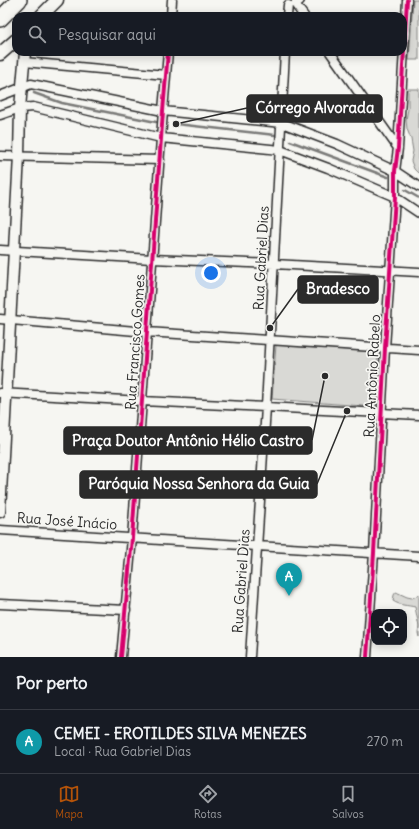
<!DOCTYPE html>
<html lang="pt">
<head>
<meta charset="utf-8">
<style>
  :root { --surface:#171b24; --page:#20242c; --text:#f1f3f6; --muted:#9ea1a6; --line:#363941; --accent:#b45309 }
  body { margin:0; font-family:Delius,sans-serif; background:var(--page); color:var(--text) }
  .controls { position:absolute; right:12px; bottom:12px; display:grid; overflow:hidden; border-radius:8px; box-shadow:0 2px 10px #0003 }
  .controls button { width:36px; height:36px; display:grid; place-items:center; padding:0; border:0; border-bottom:1px solid var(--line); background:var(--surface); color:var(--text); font:20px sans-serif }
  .you { position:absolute; left:211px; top:273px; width:14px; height:14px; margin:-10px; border:3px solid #fff; border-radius:50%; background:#1a73e8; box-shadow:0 0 0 6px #1a73e833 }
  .badge { display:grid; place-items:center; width:26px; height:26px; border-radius:50%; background:var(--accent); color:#fff; font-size:13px; font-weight:700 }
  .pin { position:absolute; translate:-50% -33px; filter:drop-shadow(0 1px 2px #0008) }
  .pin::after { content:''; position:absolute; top:21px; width:14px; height:12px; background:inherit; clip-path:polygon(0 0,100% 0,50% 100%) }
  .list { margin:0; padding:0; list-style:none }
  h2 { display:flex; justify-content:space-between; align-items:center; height:52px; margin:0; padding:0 16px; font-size:17px }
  h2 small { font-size:13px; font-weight:400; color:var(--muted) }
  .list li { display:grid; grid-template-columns:26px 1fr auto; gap:12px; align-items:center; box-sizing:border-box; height:64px; padding:0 16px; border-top:1px solid var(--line) }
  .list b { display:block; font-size:15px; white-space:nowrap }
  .list p { margin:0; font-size:13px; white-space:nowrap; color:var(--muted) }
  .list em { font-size:13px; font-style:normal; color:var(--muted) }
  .icon { flex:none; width:22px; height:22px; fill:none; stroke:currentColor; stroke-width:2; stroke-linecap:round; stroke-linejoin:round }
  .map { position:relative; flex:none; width:419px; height:657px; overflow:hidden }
  .search { position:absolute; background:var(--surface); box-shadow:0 2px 10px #0003; left:12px; right:12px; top:12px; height:44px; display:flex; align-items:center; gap:10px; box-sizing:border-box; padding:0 14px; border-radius:12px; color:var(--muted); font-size:15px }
  .sheet { height:116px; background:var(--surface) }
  nav { display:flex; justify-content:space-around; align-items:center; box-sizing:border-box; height:56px; border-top:1px solid var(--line); background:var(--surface); font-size:11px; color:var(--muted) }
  nav a { display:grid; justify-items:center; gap:2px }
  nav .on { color:var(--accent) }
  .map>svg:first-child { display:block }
  .green { fill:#d9d9d5; stroke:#828280 }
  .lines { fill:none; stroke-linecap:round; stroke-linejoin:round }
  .stream { stroke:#7a7a78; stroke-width:2.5 }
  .minor-casing { stroke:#2b2b2b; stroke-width:11 }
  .tertiary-casing { stroke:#2b2b2b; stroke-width:13 }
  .secondary-casing { stroke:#2b2b2b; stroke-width:15 }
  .motorway-casing { stroke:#2b2b2b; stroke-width:18 }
  .minor { stroke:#f6f6f2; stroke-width:8 }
  .tertiary { stroke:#f6f6f2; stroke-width:10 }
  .secondary { stroke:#f6f6f2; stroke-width:12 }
  .motorway { stroke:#f6f6f2; stroke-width:15 }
  .cycleway-casing { stroke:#f6f6f2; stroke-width:6 }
  .cycleway { stroke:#d6006c; stroke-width:4 }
  .labels { text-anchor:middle; stroke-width:3.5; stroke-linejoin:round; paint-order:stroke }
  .street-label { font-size:14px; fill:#2b2b2b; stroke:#f6f6f2 }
  .leader { fill:none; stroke:#2b2b2b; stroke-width:1.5 }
  .callout-dot { fill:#2b2b2b; stroke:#f6f6f2; stroke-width:1.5 }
  .callout { fill:#2b2b2b; stroke:#2b2b2b; stroke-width:1.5 }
  .callout-label { font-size:15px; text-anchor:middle; font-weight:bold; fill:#fff }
</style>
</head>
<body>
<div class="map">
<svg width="419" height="657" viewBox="0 0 419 657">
  <rect width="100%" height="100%" fill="#f6f6f2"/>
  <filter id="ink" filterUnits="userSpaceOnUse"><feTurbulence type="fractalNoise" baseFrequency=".025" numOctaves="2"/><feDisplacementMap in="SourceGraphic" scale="8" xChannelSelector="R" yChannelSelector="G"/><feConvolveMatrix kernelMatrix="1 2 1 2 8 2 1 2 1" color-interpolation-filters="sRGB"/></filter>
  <g filter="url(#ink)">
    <path class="green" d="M 413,0 L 419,0 L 419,60 L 409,60 Z
      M 408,89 L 419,89 L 419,174 L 414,169 L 411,161 L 413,151 L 411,139 L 407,129 L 406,120 L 408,109 Z
      M 276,345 L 378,352 L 376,407 L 272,399 Z
      M 396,592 L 407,597 L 412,598 L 419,595 L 419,637 L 418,633 L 419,627 L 415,607 C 407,605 401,606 393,601 L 394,595 Z"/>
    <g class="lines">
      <path class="stream" d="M 34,93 L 62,103 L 156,122
        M 176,124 L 275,135
        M 290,141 L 388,177
        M 405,190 L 419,198"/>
      <defs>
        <path id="minor" d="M 295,4 L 304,16
          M 171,16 L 172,0
          M 287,16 L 288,5
          M 330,52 L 398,148
          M 24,62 L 166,75
          M 0,96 L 31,84 L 163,111 L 282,123 L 337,144 L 395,171 L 419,187
          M 0,115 L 20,108 L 33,107 L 161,138 L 280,150 L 328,168 L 395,197 L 419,213
          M 0,156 L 160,160
          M 0,250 L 152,259 L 274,264 L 419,272
          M 0,319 L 147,332 L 419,350
          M 0,393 L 142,401 L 266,407 L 419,415
          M 0,530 L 419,556
          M 0,604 L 126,610
          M 121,657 L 132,538 L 163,111 L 168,52
          M 250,657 L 266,407 L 285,52
          M 367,657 L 374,553 L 385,348 L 395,197 L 395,171 L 398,148 L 407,0"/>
        <path id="tertiary" d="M 297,1 L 299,0
          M 0,512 L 19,156 L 20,108 L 25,52"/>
        <path id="secondary" d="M 41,16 L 57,0
          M 0,54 L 16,40"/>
        <path id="motorway" d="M 0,19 L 19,0"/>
      </defs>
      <use href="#minor" class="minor-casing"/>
      <use href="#tertiary" class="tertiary-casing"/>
      <use href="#secondary" class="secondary-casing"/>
      <use href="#motorway" class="motorway-casing"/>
      <use href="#minor" class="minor"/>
      <use href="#tertiary" class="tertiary"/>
      <use href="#secondary" class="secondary"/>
      <use href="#motorway" class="motorway"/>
      <defs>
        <path id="cycleway" d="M 121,657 L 132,538 L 163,111 L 168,52
          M 367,657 L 374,553 L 385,348 L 395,197 L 395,171 L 398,148 L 407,0"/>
      </defs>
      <use href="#cycleway" class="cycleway-casing"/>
      <use href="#cycleway" class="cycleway"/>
    </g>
  </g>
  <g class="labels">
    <g class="street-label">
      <text transform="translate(261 258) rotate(-87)" y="5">Rua Gabriel Dias</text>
      <text transform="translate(135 342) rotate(-86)" y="5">Rua Francisco Gomes</text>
      <text transform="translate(372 376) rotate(-87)" y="5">Rua Antônio Rabelo</text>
      <text transform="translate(67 521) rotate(4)" y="5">Rua José Inácio</text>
      <text transform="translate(241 581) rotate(-86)" y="5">Rua Gabriel Dias</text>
    </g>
  </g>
  <path class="leader" d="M176 124L247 108M270 328L298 289M325 376L312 440M347 411L317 484"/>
  <g class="callout-dot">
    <circle cx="176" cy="124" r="4"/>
    <circle cx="270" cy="328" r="4"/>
    <circle cx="325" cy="376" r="4"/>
    <circle cx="347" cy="411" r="4"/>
  </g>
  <g class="callout">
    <rect x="247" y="95" width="135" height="27" rx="4"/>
    <rect x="298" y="276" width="80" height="27" rx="4"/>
    <rect x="64" y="427" width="248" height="27" rx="4"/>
    <rect x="80" y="471" width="237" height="27" rx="4"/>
  </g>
  <g class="callout-label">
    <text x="315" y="113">Córrego Alvorada</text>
    <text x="338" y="294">Bradesco</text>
    <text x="188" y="446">Praça Doutor Antônio Hélio Castro</text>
    <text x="199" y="489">Paróquia Nossa Senhora da Guia</text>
  </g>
</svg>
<div class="controls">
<button><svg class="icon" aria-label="locate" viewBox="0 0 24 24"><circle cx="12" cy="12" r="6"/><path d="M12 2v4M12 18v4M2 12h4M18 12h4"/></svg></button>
</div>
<div class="you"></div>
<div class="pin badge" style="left:289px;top:596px;background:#0f9aa8">A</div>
<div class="search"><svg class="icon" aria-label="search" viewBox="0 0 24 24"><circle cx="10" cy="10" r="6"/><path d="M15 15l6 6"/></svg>Pesquisar aqui</div>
</div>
<section class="sheet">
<h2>Por perto<small></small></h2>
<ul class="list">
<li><span class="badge" style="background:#0f9aa8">A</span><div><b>CEMEI - EROTILDES SILVA MENEZES</b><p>Local · Rua Gabriel Dias</p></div><em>270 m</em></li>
</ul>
</section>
<nav>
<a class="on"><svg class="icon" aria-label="map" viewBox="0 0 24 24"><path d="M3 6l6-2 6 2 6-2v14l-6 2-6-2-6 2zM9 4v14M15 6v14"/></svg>Mapa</a>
<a><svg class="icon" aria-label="directions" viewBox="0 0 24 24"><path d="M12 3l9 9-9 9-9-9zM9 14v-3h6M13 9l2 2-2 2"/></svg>Rotas</a>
<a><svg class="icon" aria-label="saved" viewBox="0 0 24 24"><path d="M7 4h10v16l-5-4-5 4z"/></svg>Salvos</a>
</nav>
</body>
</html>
